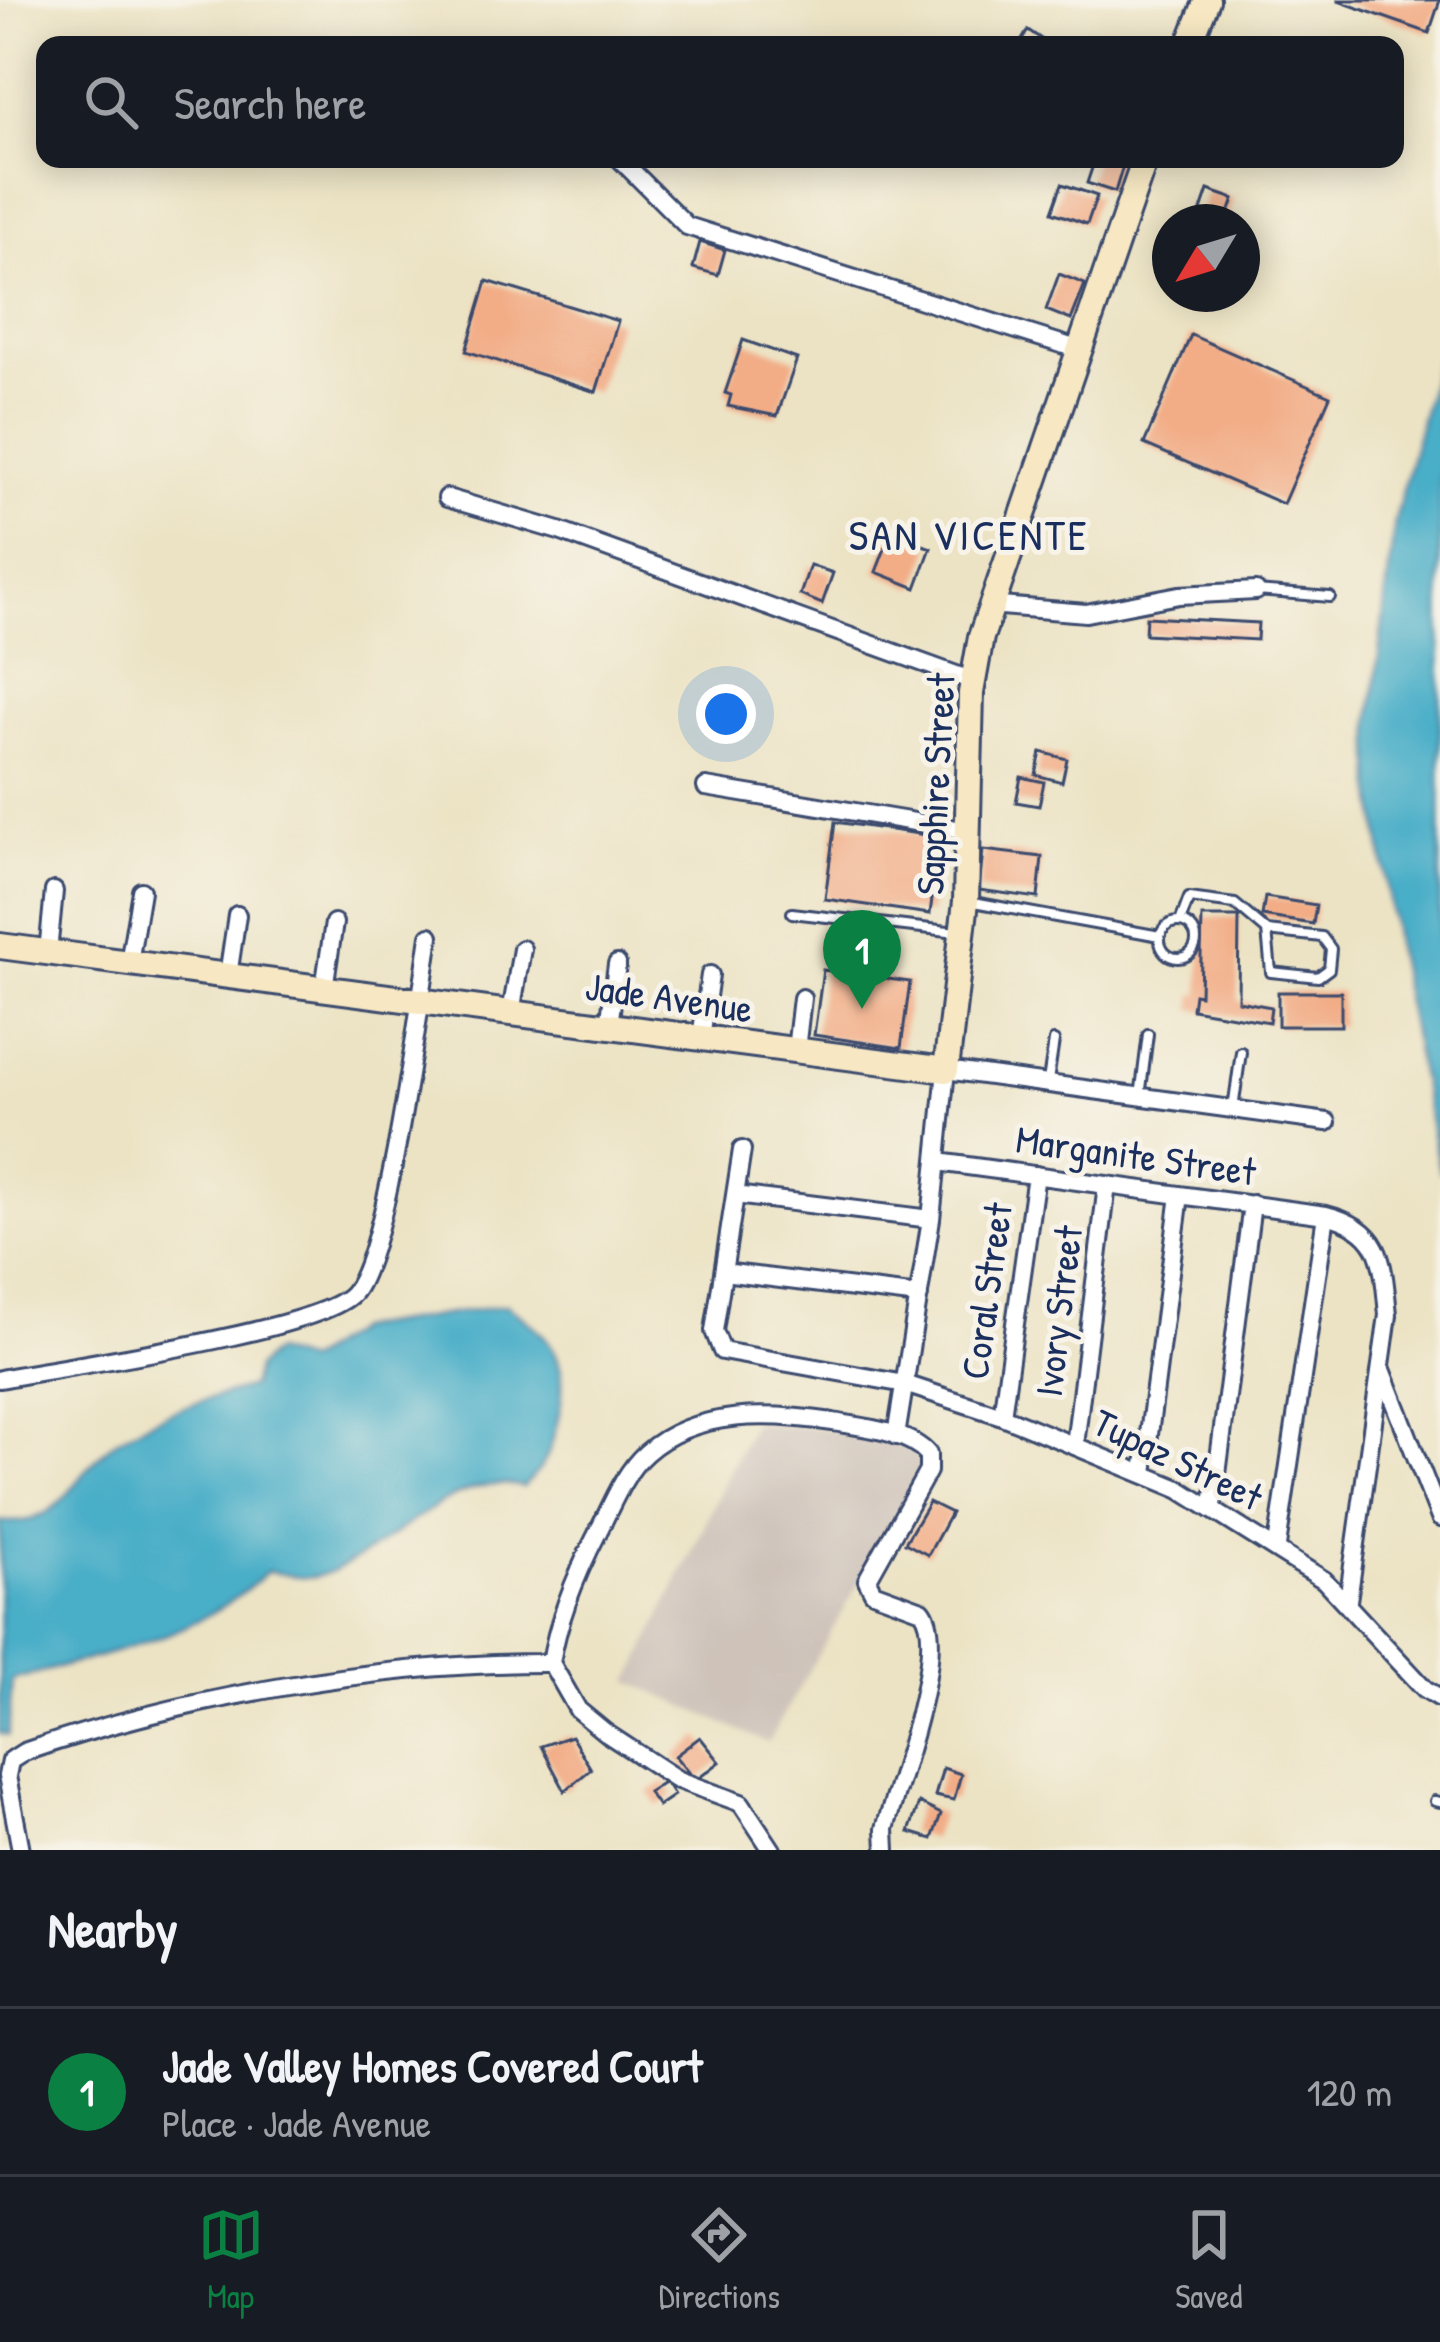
<!DOCTYPE html>
<html lang="en">
<head>
<meta charset="utf-8">
<style>
  :root { --surface:#171b24; --page:#20242c; --text:#f1f3f6; --muted:#9ea1a6; --line:#363941; --accent:#0b8043 }
  body { margin:0; font-family:"Patrick Hand",sans-serif; background:var(--page); color:var(--text) }
  .compass { position:absolute; left:1152px; top:204px; width:108px; height:108px; border-radius:50%; background:var(--surface); box-shadow:0 6px 30px #0003; rotate:232deg }
  .you { position:absolute; left:726px; top:714px; width:42px; height:42px; margin:-30px; border:9px solid #fff; border-radius:50%; background:#1a73e8; box-shadow:0 0 0 18px #1a73e833 }
  .badge { display:grid; place-items:center; width:78px; height:78px; border-radius:50%; background:var(--accent); color:#fff; font-size:39px; font-weight:700 }
  .pin { position:absolute; translate:-50% -99px; filter:drop-shadow(0 3px 6px #0008) }
  .pin::after { content:''; position:absolute; top:63px; width:42px; height:36px; background:inherit; clip-path:polygon(0 0,100% 0,50% 100%) }
  .list { margin:0; padding:0; list-style:none }
  h2 { display:flex; justify-content:space-between; align-items:center; height:156px; margin:0; padding:0 48px; font-size:51px }
  h2 small { font-size:39px; font-weight:400; color:var(--muted) }
  .list li { display:grid; grid-template-columns:78px 1fr auto; gap:36px; align-items:center; box-sizing:border-box; height:168px; padding:0 48px; border-top:3px solid var(--line) }
  .list b { display:block; font-size:45px; white-space:nowrap }
  .list p { margin:0; font-size:39px; white-space:nowrap; color:var(--muted) }
  .list em { font-size:39px; font-style:normal; color:var(--muted) }
  .icon { flex:none; width:66px; height:66px; fill:none; stroke:currentColor; stroke-width:2; stroke-linecap:round; stroke-linejoin:round }
  .map { position:relative; flex:none; width:1440px; height:1850px; overflow:hidden }
  .search { position:absolute; background:var(--surface); box-shadow:0 6px 30px #0003; left:36px; right:36px; top:36px; height:132px; display:flex; align-items:center; gap:30px; box-sizing:border-box; padding:0 42px; border-radius:24px; color:var(--muted); font-size:45px }
  .sheet { height:324px; background:var(--surface) }
  nav { display:flex; justify-content:space-around; align-items:center; box-sizing:border-box; height:168px; border-top:3px solid var(--line); background:var(--surface); font-size:33px; color:var(--muted) }
  nav a { display:grid; justify-items:center; gap:6px }
  nav .on { color:var(--accent) }
  .map>svg:first-child { display:block }
  .industrial { fill:#cec2b9 }
  .water { fill:#48aec8; stroke:#326e93; stroke-width:3 }
  .building { fill:#f2ad87 }
  .lines { fill:none; stroke-linecap:round; stroke-linejoin:round }
  .lane-casing { stroke:#3a4a6d; stroke-width:14 }
  .street-casing { stroke:#3a4a6d; stroke-width:22 }
  .secondary-casing { stroke:#3a4a6d; stroke-width:30 }
  .lane { stroke:#fff; stroke-width:8 }
  .street { stroke:#fff; stroke-width:16 }
  .secondary { stroke:#f7e8c3; stroke-width:24 }
  .labels { text-anchor:middle; stroke-width:10; stroke-linejoin:round; paint-order:stroke }
  .street-label { font-size:39px; fill:#1b2f5e; stroke:#f7f3e8 }
  .neighbourhood-label { font-size:42px; letter-spacing:3px; fill:#1b2f5e; stroke:#f7f3e8 }
</style>
</head>
<body>
<div class="map">
<svg width="1440" height="1850" viewBox="0 0 1440 1850">
  <rect width="100%" height="100%" fill="#f7f3e8"/>
  <filter id="ink" filterUnits="userSpaceOnUse"><feTurbulence type="fractalNoise" baseFrequency=".00833" numOctaves="2"/><feDisplacementMap in="SourceGraphic" scale="24" xChannelSelector="R" yChannelSelector="G"/><feConvolveMatrix kernelMatrix="1 2 1 2 8 2 1 2 1" color-interpolation-filters="sRGB"/></filter>
  <filter id="wash" filterUnits="userSpaceOnUse"><feTurbulence type="fractalNoise" baseFrequency=".004" numOctaves="4" result="noise"/><feDisplacementMap in="SourceGraphic" scale="48" xChannelSelector="R" yChannelSelector="G"/><feGaussianBlur stdDeviation="2.7" result="paint"/><feColorMatrix in="noise" values="0 0 0 0 0 0 0 0 0 0 0 0 0 0 0 0 0 1.4 0 .05"/><feComposite in="paint" operator="in"/></filter>
  <g filter="url(#wash)">
    <rect width="100%" height="100%" fill="#ece3c4"/>
    <path class="industrial" d="M 753,1422 L 859,1432 L 911,1448 L 924,1468 L 768,1743 L 630,1682 Z"/>
    <path class="water" d="M 1440,347 L 1440,1174 L 1396,951 L 1373,786 L 1371,720 L 1395,521 Z
      M 506,1305 C 556,1338 572,1363 557,1423 C 550,1453 546,1466 523,1487 C 447,1467 384,1561 314,1577 C 302,1580 281,1573 268,1571 C 196,1640 106,1653 12,1680 L 8,1735 L 0,1733 L 0,1521 C 65,1530 75,1468 119,1439 C 161,1411 203,1400 251,1387 L 256,1368 L 273,1352 L 306,1362 L 355,1329 Z"/>
    <g id="blocks">
      <path class="building" d="M 1440,0 L 1429,33 L 1338,1 L 1338,0 Z
        M 1028,30 L 1050,45 L 1019,45 Z
        M 91,35 L 94,45 L 71,45 L 69,38 Z
        M 1095,159 L 1125,159 L 1115,192 L 1087,183 Z
        M 1062,184 L 1097,196 L 1087,224 L 1052,212 Z
        M 1208,190 L 1234,199 L 1226,222 L 1197,222 Z
        M 700,242 L 725,250 L 718,275 L 693,268 Z
        M 1059,274 L 1085,284 L 1071,320 L 1046,310 Z
        M 487,281 L 618,321 L 596,392 L 466,351 Z
        M 1191,335 L 1330,396 L 1283,504 L 1144,444 Z
        M 743,340 L 797,359 L 777,416 L 728,406 L 731,395 L 725,393 Z
        M 891,533 L 931,548 L 916,588 L 876,572 Z
        M 810,565 L 833,573 L 822,604 L 800,595 Z
        M 1146,617 L 1258,623 L 1257,640 L 1145,634 Z
        M 1041,752 L 1067,759 L 1062,782 L 1036,775 Z
        M 1021,777 L 1044,782 L 1039,806 L 1016,802 Z
        M 835,822 L 940,837 L 930,914 L 825,899 Z
        M 983,850 L 1042,857 L 1038,898 L 979,890 Z
        M 1265,897 L 1316,905 L 1313,924 L 1262,916 Z
        M 1202,917 L 1239,917 L 1238,1001 L 1271,1007 L 1269,1022 L 1192,1009 L 1194,994 L 1200,995 Z
        M 823,970 L 910,982 L 901,1048 L 814,1035 Z
        M 1278,992 L 1341,992 L 1341,1026 L 1278,1026 Z
        M 929,1502 L 951,1513 L 928,1555 L 905,1543 Z
        M 571,1736 L 591,1769 L 565,1791 L 541,1746 Z
        M 700,1737 L 720,1762 L 695,1781 L 675,1756 Z
        M 943,1768 L 961,1774 L 954,1800 L 935,1796 Z
        M 665,1781 L 674,1795 L 658,1806 L 648,1792 Z
        M 919,1803 L 941,1814 L 932,1839 L 909,1832 Z"/>
    </g>
  </g>
  <g filter="url(#ink)">
    <use href="#blocks" fill-opacity="0" stroke="#3a4a6d" stroke-width="3"/>
    <g class="lines">
      <defs>
        <path id="lane" d="M 1256,591 L 1330,597
          M 968,901 L 1160,936
          M 792,913 L 957,932
          M 1180,922 L 1189,898 L 1235,904 L 1267,931 L 1271,972 L 1318,977 L 1329,969 L 1331,949 L 1322,937 L 1267,931
          M1160 940a18 18 0 1 1 36 0a18 18 0 1 1-36 0Z
          M 1048,1081 L 1054,1041
          M 1140,1097 L 1148,1034
          M 1233,1109 L 1241,1052
          M 1435,1801 L 1440,1802"/>
        <path id="street" d="M 620,159 L 687,226 L 1077,349
          M 447,498 L 559,531 L 973,681
          M 989,605 L 1086,613 L 1179,595 L 1256,591
          M 706,787 L 968,831
          M 48,952 L 54,891
          M 129,963 L 141,891
          M 228,976 L 237,915
          M 324,988 L 334,923
          M 511,1013 L 522,949
          M 609,1026 L 617,964
          M 701,1038 L 710,975
          M 796,1050 L 802,998
          M 742,1150 L 714,1331 L 722,1351 L 905,1384 L 1002,1416 L 1179,1489 L 1324,1580 L 1425,1689 L 1440,1698
          M 938,1162 L 1326,1215 C 1383,1229 1383,1262 1388,1315 L 1348,1601
          M 735,1195 L 931,1219
          M 723,1272 L 919,1296
          M 1381,1367 L 1440,1518
          M 0,1379 C 62,1367 320,1331 353,1293 C 388,1253 420,1001 430,936
          M 1002,1416 L 1036,1175
          M 896,1436 L 931,1219 L 946,1070 L 1327,1122
          M 1075,1445 L 1107,1185
          M 1144,1473 L 1180,1195
          M 1213,1505 L 1252,1204
          M 1277,1546 L 1326,1215
          M 21,1850 L 7,1776 L 10,1761 L 24,1752 C 184,1697 383,1662 551,1663
          M 772,1850 L 741,1803 L 678,1780 L 606,1733 L 578,1710 L 551,1663 C 558,1617 577,1573 598,1532 C 611,1507 624,1472 646,1453 C 695,1409 771,1413 833,1422 C 862,1427 908,1431 928,1454 L 928,1471 L 867,1580 L 873,1592 L 922,1610 C 950,1644 897,1785 885,1829 L 886,1850"/>
        <path id="secondary" d="M 1189,45 L 1207,0
          M 0,946 L 946,1070 L 966,901 L 971,693 L 981,637 L 1145,159"/>
      </defs>
      <use href="#lane" class="lane-casing"/>
      <use href="#street" class="street-casing"/>
      <use href="#secondary" class="secondary-casing"/>
      <use href="#lane" class="lane"/>
      <use href="#street" class="street"/>
      <use href="#secondary" class="secondary"/>
    </g>
  </g>
  <g class="labels">
    <g class="street-label">
      <text transform="translate(935 784) rotate(-87)" y="14">Sapphire Street</text>
      <text transform="translate(669 997) rotate(8)" y="14">Jade Avenue</text>
      <text transform="translate(1136 1155) rotate(8)" y="14">Marganite Street</text>
      <text transform="translate(986 1291) rotate(-82)" y="14">Coral Street</text>
      <text transform="translate(1058 1311) rotate(-83)" y="14">Ivory Street</text>
      <text transform="translate(1178 1459) rotate(26)" y="14">Tupaz Street</text>
    </g>
    <g class="neighbourhood-label">
      <text x="969" y="550">SAN VICENTE</text>
    </g>
  </g>
</svg>
<svg class="compass" viewBox="-18 -18 36 36"><path d="M0-13l5 13h-10z" fill="#e53935"/><path d="M0 13l5-13h-10z" fill="#9ea1a6"/></svg>
<div class="you"></div>
<div class="pin badge" style="left:862px;top:1009px">1</div>
<div class="search"><svg class="icon" aria-label="search" viewBox="0 0 24 24"><circle cx="10" cy="10" r="6"/><path d="M15 15l6 6"/></svg>Search here</div>
</div>
<section class="sheet">
<h2>Nearby<small></small></h2>
<ul class="list">
<li><span class="badge">1</span><div><b>Jade Valley Homes Covered Court</b><p>Place · Jade Avenue</p></div><em>120 m</em></li>
</ul>
</section>
<nav>
<a class="on"><svg class="icon" aria-label="map" viewBox="0 0 24 24"><path d="M3 6l6-2 6 2 6-2v14l-6 2-6-2-6 2zM9 4v14M15 6v14"/></svg>Map</a>
<a><svg class="icon" aria-label="directions" viewBox="0 0 24 24"><path d="M12 3l9 9-9 9-9-9zM9 14v-3h6M13 9l2 2-2 2"/></svg>Directions</a>
<a><svg class="icon" aria-label="saved" viewBox="0 0 24 24"><path d="M7 4h10v16l-5-4-5 4z"/></svg>Saved</a>
</nav>
</body>
</html>
